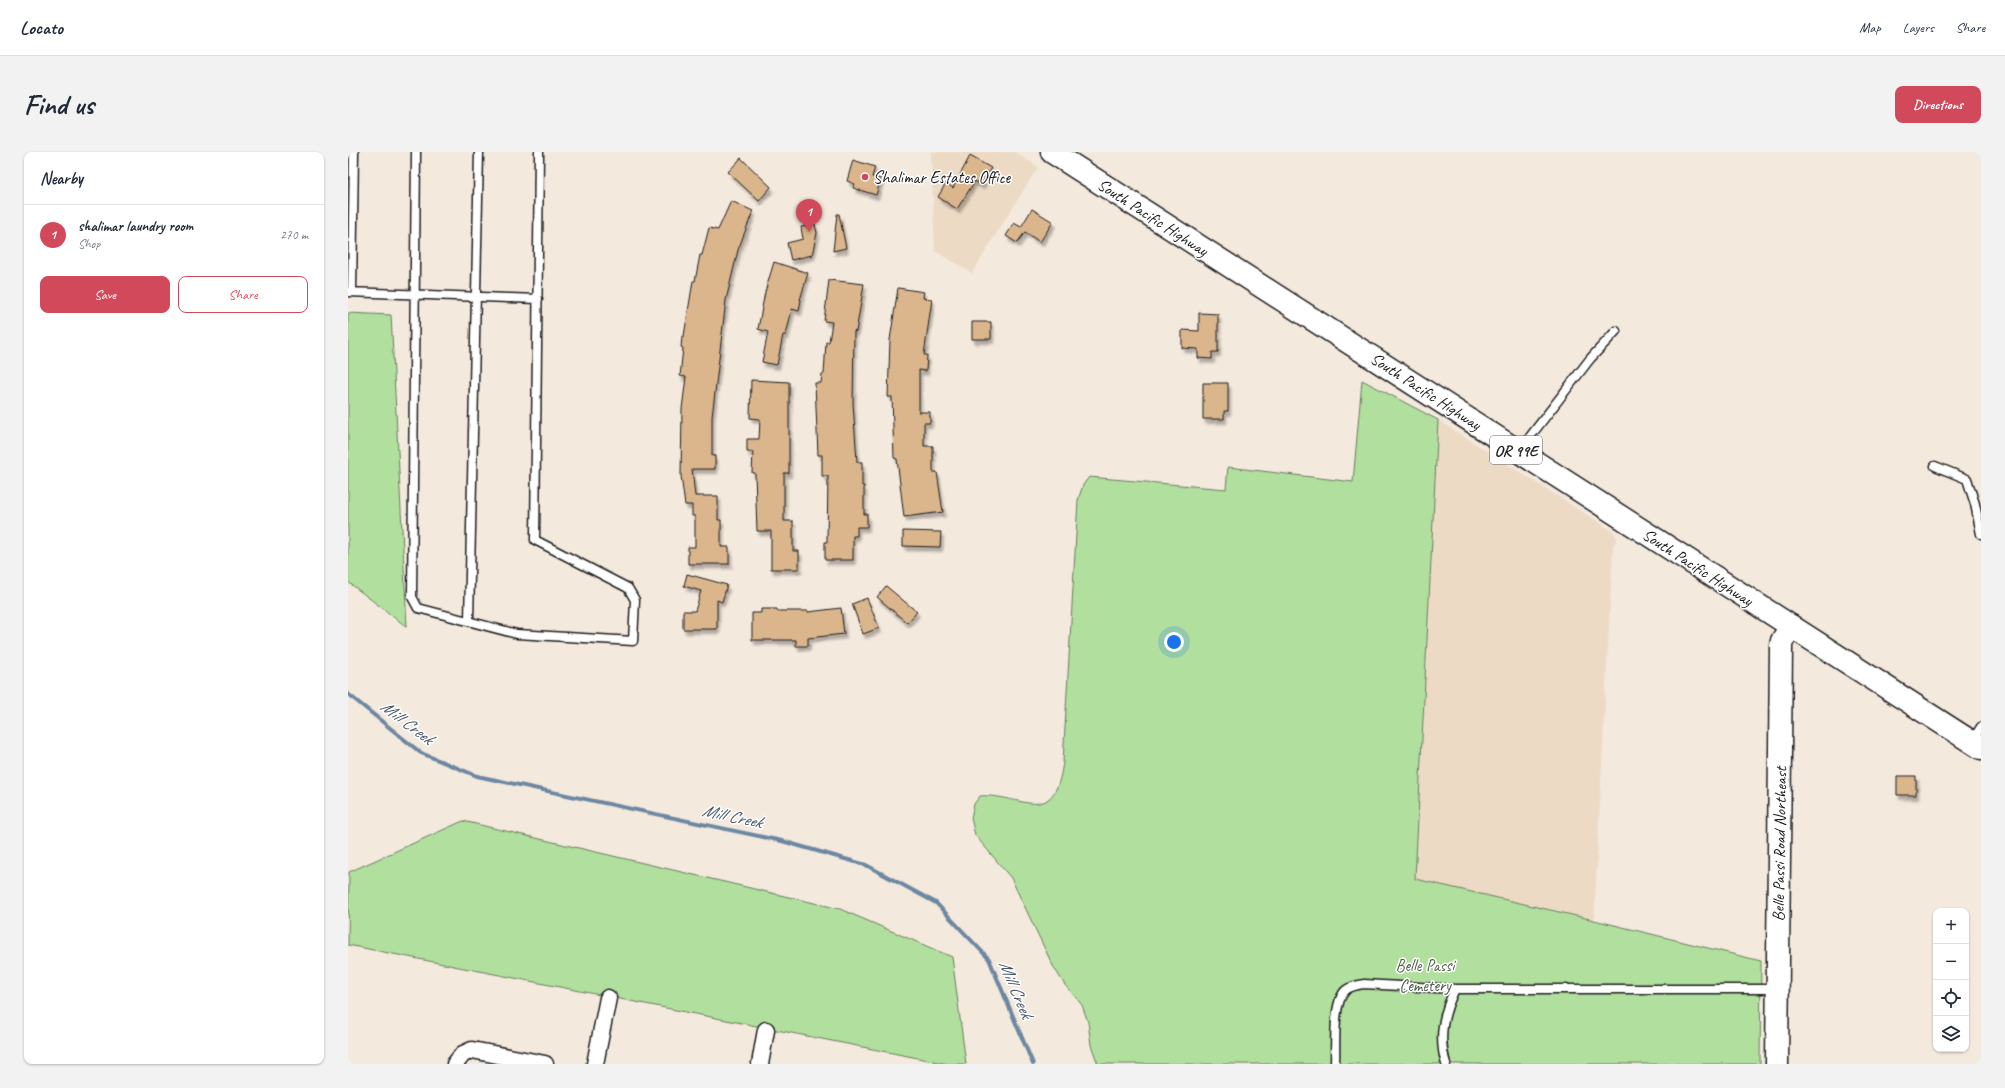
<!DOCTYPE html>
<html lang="en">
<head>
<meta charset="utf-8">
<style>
  :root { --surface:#fff; --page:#f2f2f3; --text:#1f2937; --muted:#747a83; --line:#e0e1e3; --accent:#d1495b }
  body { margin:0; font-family:Caveat,sans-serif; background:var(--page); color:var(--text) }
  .controls { position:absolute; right:12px; bottom:12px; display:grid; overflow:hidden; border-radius:8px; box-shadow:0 1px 3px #0004 }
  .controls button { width:36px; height:36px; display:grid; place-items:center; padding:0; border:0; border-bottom:1px solid var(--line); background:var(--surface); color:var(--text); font:20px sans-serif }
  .you { position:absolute; left:826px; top:490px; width:14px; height:14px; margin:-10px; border:3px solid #fff; border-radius:50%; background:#1a73e8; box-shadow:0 0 0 6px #1a73e833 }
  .badge { display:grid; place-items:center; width:26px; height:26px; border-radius:50%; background:var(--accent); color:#fff; font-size:13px; font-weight:700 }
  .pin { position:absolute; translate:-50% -33px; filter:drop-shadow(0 1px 2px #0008) }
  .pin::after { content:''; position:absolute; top:21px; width:14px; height:12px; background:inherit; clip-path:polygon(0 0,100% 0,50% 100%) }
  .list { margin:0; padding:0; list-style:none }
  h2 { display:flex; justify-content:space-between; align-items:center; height:52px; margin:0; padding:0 16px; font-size:17px }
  h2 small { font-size:13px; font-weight:400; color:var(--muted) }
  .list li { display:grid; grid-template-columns:26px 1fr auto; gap:12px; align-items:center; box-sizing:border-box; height:60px; padding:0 16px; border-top:1px solid var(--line) }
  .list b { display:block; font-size:15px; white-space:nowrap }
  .list p { margin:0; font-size:13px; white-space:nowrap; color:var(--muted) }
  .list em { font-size:13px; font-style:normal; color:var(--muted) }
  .actions { display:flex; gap:8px; padding:12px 16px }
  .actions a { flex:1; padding:9px 0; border:1px solid var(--accent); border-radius:8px; text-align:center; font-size:14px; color:var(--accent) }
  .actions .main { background:var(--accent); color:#fff }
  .icon { flex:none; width:22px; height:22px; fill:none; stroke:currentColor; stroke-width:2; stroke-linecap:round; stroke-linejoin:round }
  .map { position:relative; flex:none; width:1633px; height:912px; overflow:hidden; border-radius:8px }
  header { display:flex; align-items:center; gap:24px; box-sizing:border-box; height:56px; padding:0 20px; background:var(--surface); border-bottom:1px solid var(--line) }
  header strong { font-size:19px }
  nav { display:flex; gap:22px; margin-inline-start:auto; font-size:14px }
  .intro { display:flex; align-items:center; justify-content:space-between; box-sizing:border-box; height:96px; padding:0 24px }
  h1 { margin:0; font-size:28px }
  .button { padding:10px 18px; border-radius:8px; background:var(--accent); color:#fff; font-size:14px; font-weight:700 }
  main { display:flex; gap:24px; padding:0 24px }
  aside { flex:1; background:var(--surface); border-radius:8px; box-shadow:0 1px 3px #0004 }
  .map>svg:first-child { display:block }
  .built { fill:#ecdac5 }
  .green { fill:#b1df9e; stroke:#667e5d }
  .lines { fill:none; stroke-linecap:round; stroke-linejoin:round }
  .stream { stroke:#6c87a2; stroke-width:4 }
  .building { fill:#dbb68d; stroke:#1c1c1c; filter:url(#shadow) }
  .lane-casing { stroke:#1c1c1c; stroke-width:11 }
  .street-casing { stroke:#1c1c1c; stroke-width:19 }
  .secondary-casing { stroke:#1c1c1c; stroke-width:25 }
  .primary-casing { stroke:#1c1c1c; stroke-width:25 }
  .lane { stroke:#fff; stroke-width:8 }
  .street { stroke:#fff; stroke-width:16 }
  .secondary { stroke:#fff; stroke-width:22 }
  .primary { stroke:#fff; stroke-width:22 }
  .poi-dot { fill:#d1495b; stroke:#fff; stroke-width:1.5 }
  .labels { text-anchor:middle; stroke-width:3; stroke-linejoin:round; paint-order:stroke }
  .shield { fill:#fff; stroke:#606060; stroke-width:1 }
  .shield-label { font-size:16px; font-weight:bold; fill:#1c1c1c }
  .poi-label { font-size:17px; fill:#1c1c1c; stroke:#fff; text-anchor:start }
  .street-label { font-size:17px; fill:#1c1c1c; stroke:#fff }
  .park-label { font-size:17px; fill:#50604a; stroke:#fff }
  .water-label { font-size:18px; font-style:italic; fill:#4b5a6a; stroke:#fff }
</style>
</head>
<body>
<header>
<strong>Locato</strong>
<nav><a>Map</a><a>Layers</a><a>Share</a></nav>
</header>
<div class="intro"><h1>Find us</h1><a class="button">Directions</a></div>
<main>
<aside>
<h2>Nearby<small></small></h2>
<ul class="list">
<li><span class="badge">1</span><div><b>shalimar laundry room</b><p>Shop</p></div><em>270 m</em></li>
</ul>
<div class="actions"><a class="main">Save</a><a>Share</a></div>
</aside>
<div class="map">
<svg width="1633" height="912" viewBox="0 0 1633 912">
  <defs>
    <filter id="shadow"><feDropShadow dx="2.5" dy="4.5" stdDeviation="1" flood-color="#0004"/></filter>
  </defs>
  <rect width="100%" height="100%" fill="#f4e9dd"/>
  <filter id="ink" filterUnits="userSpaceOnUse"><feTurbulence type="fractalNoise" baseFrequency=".025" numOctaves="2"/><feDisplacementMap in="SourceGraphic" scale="8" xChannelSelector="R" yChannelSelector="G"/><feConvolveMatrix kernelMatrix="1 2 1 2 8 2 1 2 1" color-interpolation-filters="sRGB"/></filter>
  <g filter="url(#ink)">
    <path class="built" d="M 583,0 L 667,0 L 690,15 L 624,121 L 587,99 Z
      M 1090,268 L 1266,380 L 1269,386 L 1265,394 L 1246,768 L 1067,727 Z"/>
    <path class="green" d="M 0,161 L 43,163 L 59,475 L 0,430 Z
      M 1014,228 L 1090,268 L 1067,727 L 1246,768 L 1413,809 L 1412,912 L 750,912 L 743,893 L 740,870 L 734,853 L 717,833 L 705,814 L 663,726 L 627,683 L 623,666 L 626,652 L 632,644 C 673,641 706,678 715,610 L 730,348 L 735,333 L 741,325 L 878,337 L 880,315 L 1005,330 Z
      M 115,669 L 492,757 L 604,805 L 618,912 L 600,912 L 0,793 L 1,720 Z"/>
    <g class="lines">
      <path class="stream" d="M 0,542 L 73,601 L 129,624 L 434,689 L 518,713 L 588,751 L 641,807 L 685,912"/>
    </g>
    <path class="building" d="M 622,4 L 643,16 L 633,33 L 627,29 L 609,57 L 590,45 L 598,31 L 605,36 Z
      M 393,6 L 423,35 L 411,49 L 380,20 Z
      M 505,8 L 527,15 L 524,25 L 533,27 L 528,43 L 505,36 L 507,32 L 499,29 Z
      M 383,49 L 405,59 L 390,98 L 378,148 L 364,265 L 364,304 L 367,304 L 367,317 L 344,317 L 347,344 L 370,344 L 370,368 L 373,368 L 373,395 L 381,395 L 381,412 L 340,412 L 340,395 L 347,395 L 347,364 L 344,364 L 344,353 L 337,353 L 333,324 L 334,257 L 338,225 L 332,224 L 335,196 L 333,195 L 334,184 L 336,184 L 345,129 L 347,129 L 352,103 L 354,103 L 361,76 L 370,78 Z
      M 684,57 L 705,70 L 692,90 L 677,80 L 669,91 L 658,84 L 666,71 L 673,75 Z
      M 489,62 L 491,62 L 498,96 L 485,99 Z
      M 467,72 L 469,81 L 464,103 L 443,108 L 439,91 L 455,87 L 453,75 Z
      M 426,110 L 460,121 L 452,148 L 453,148 L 451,159 L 444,157 L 438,183 L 435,183 L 429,213 L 414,210 L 420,180 L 410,177 L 417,140 Z
      M 481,128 L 516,132 L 508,180 L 506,179 L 505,251 L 509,310 L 514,310 L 514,334 L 516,334 L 516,362 L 519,362 L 519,375 L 509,375 L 509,384 L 505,384 L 505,408 L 477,408 L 477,390 L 479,390 L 480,324 L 474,324 L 474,303 L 470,303 L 467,231 L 473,231 L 474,222 L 476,222 L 478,190 L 481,190 L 484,170 L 476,169 Z
      M 550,136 L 576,140 L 575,146 L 584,147 L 576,203 L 579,203 L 578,219 L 571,218 L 571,260 L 582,260 L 582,271 L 576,271 L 576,294 L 585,294 L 585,320 L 589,320 L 595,360 L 556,365 L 549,307 L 546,306 L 544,245 L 540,245 L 542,188 Z
      M 851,161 L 870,162 L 870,200 L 864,200 L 864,207 L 850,206 L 850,197 L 834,196 L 834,178 L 851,179 Z
      M 624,170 L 643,170 L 643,187 L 624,187 Z
      M 403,228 L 441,230 L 441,321 L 436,321 L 436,369 L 445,369 L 445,399 L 451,399 L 451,417 L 423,417 L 423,379 L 409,379 L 407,321 L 404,321 L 405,300 L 399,300 L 399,287 L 411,287 L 412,267 L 402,266 Z
      M 855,231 L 880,231 L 880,259 L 876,259 L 876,267 L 855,267 Z
      M 555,379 L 593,380 L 592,395 L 555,394 Z
      M 339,422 L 379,433 L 374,450 L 369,448 L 369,477 L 335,477 L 335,459 L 347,459 L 353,439 L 336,434 Z
      M 538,434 L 569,460 L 559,471 L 529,445 Z
      M 519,446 L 531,476 L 515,482 L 504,452 Z
      M 493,456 L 496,482 L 460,486 L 460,494 L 448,494 L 448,488 L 404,488 L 404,461 L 413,461 L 413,457 L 429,457 L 429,459 L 460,459 L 460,460 Z
      M 1549,624 L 1568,624 L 1568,643 L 1549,643 Z"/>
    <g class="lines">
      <defs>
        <path id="lane" d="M 68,0 L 64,445 L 70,456 L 169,482 L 285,489 L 287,448 L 280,436 L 187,388 L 191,0
          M 0,140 L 190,147
          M 4,140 L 6,0
          M 1171,299 L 1242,207 L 1268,179
          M 1587,314 L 1619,327 L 1627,352 L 1633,382
          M 121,469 L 131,0
          M 1624,589 L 1633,575
          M 987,912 C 988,894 984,850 998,838 C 1003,834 1010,833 1016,832 L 1107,837 L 1429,837
          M 1098,912 C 1090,885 1095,862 1107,837"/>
        <path id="street" d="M 107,912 L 115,902 L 124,898 L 197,912
          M 247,912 L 260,846
          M 412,912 L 418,878"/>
        <path id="secondary" d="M 1429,912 L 1433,494 L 1434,489 L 1443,474"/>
        <path id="primary" d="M 704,0 L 1633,596"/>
      </defs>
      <use href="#lane" class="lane-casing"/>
      <use href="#street" class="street-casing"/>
      <use href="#secondary" class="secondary-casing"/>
      <use href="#primary" class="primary-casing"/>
      <use href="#lane" class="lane"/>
      <use href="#street" class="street"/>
      <use href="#secondary" class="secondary"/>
      <use href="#primary" class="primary"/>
    </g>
  </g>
  <circle class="poi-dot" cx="517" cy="25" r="4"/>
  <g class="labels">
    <rect class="shield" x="1142" y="284" width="52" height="28" rx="3"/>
    <g class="shield-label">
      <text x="1168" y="304">OR 99E</text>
    </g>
    <g class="poi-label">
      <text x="525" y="31">Shalimar Estates Office</text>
    </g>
    <g class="street-label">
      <text transform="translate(805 65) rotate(33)" y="6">South Pacific Highway</text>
      <text transform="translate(1078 239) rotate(33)" y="6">South Pacific Highway</text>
      <text transform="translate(1350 415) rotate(33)" y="6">South Pacific Highway</text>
      <text transform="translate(1431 692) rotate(-89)" y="6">Belle Passi Road Northeast</text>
    </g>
    <g class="park-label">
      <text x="1077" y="819">Belle Passi<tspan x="1077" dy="20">Cemetery</tspan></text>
    </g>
    <g class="water-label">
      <text transform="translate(59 570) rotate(37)" y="6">Mill Creek</text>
      <text transform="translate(384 664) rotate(12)" y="6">Mill Creek</text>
      <text transform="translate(668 837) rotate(67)" y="6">Mill Creek</text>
    </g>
  </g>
</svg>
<div class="controls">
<button>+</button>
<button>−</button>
<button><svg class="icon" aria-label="locate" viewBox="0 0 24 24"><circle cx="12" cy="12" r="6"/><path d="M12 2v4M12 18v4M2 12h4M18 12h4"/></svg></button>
<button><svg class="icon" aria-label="layers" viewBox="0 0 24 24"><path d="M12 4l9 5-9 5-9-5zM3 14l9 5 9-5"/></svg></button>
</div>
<div class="you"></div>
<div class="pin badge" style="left:461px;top:80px">1</div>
</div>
</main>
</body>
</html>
